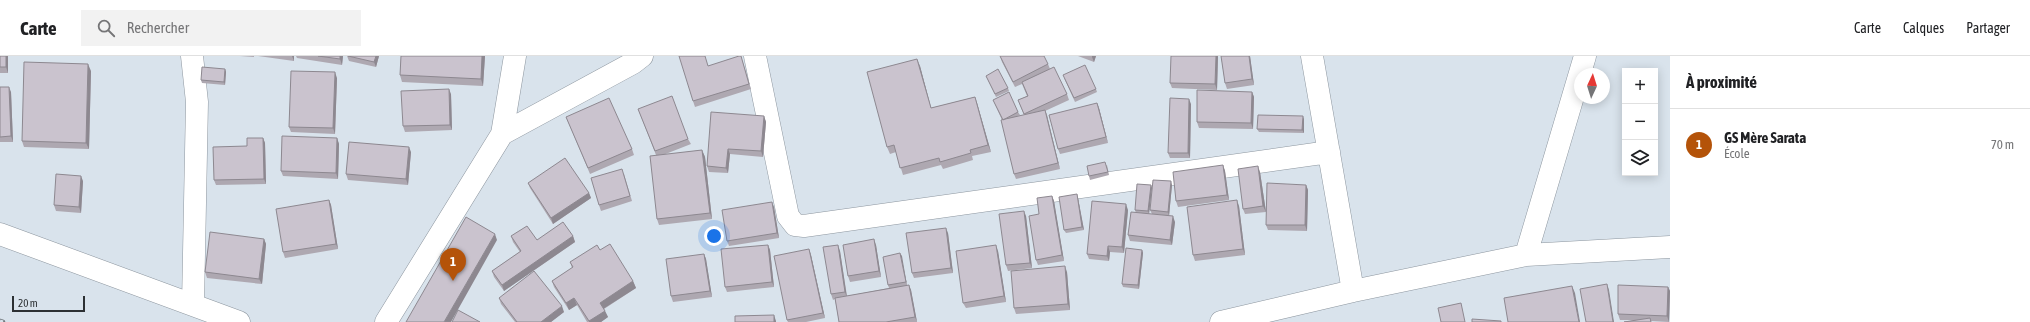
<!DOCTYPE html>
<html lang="fr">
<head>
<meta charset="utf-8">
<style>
  :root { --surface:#fff; --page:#f2f2f2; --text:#202124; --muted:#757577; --line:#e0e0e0; --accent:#b45309 }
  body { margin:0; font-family:"Asap Condensed",sans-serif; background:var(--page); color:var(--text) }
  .controls { position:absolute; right:12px; top:12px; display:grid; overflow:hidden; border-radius:0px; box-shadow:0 2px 10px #0003 }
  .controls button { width:36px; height:36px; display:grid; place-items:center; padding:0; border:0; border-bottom:1px solid var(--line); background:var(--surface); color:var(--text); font:20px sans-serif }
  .compass { position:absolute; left:1574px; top:12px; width:36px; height:36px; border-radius:50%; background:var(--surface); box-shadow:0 2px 10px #0003; rotate:4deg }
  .scale { position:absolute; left:12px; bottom:10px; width:73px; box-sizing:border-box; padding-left:4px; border:2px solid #2c3033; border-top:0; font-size:11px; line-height:14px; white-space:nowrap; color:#2c3033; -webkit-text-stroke:3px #d9e3ec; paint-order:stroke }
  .you { position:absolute; left:714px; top:180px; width:14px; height:14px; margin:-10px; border:3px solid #fff; border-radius:50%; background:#1a73e8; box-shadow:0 0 0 6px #1a73e833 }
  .badge { display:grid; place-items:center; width:26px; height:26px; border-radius:50%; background:var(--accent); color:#fff; font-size:13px; font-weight:700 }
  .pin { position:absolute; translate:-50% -33px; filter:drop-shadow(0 1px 2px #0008) }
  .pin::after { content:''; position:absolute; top:21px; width:14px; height:12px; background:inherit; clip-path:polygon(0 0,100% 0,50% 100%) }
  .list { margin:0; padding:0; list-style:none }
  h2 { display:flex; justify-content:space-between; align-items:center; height:52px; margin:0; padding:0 16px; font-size:17px }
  h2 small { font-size:13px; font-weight:400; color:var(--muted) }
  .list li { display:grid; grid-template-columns:26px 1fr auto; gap:12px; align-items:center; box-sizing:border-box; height:72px; padding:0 16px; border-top:1px solid var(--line) }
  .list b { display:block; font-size:15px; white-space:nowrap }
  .list p { margin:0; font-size:13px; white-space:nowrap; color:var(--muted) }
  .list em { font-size:13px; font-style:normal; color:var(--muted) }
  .icon { flex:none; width:22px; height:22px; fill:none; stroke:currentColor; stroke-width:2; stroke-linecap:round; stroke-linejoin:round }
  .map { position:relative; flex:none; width:1670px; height:266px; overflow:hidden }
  header { display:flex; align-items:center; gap:24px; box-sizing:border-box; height:56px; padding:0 20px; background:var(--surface); border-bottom:1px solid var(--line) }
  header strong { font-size:19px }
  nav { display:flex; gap:22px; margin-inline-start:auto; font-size:14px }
  .search { width:280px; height:36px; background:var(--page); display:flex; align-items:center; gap:10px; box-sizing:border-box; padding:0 14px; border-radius:0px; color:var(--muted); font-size:15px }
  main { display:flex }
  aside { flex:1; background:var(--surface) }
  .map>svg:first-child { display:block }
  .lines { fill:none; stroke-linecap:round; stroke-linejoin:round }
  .street-casing { stroke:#8d969f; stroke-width:23 }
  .secondary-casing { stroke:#8d969f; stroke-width:23 }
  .street { stroke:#fff; stroke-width:22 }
  .secondary { stroke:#fff; stroke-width:22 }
  .rail-casing { stroke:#72797e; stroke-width:4.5 }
  .rail { stroke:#d9e3ec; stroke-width:3; stroke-dasharray:9; stroke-linecap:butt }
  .wall { fill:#aea8b1 }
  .shaded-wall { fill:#8d8890 }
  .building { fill:#cac3ce; stroke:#8d8890 }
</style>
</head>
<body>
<header>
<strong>Carte</strong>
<div class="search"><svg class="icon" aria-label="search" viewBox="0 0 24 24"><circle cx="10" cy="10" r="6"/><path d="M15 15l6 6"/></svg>Rechercher</div>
<nav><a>Carte</a><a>Calques</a><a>Partager</a></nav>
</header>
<main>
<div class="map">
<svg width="1670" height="266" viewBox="0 0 1670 266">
  <rect width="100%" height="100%" fill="#d9e3ec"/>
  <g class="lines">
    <defs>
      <path id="street" d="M 192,0 L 197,46 L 193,248
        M 755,0 L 788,160 L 795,169 L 804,170 L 1329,96
        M 1312,0 L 1353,235
        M 502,78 L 515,0
        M 1526,199 L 1585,0
        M 386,266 L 502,78 L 633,7 L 642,0
        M 1221,266 L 1353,235 L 1526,199 L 1670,191"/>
      <path id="secondary" d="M 0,178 L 239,266"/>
    </defs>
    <use href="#street" class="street-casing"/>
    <use href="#secondary" class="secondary-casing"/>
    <use href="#street" class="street"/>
    <use href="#secondary" class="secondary"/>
    <defs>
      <path id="rail" d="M 0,265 L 3,266"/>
    </defs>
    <use href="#rail" class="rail-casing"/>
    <use href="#rail" class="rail"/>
  </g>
  <path class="wall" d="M 0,0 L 8,0 L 8,17 L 0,17 Z
    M 240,0 L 254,0 L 254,1 Z
    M 258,0 L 294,0 L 294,5 Z
    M 296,0 L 343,0 L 342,9 L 297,2 Z
    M 347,0 L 379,0 L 376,11 L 349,5 Z
    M 401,0 L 485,0 L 483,30 L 402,26 L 400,19 Z
    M 741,0 L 751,33 L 695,51 L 693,45 L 709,10 Z
    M 1000,0 L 1048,8 L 1050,13 L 1067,38 L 1069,44 L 1045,55 L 1060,113 L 1016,123 L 1014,118 L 1002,64 L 993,44 L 1018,56 L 1020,59 L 1017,60 L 1024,59 L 1018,44 L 1027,40 L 1022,28 L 1015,31 L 1002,6 Z
    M 1078,0 L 1096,0 L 1094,6 Z
    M 1218,0 L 1217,34 L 1172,32 L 1170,27 Z
    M 1221,0 L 1250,0 L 1254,29 L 1227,33 L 1225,27 Z
    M 920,10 L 931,52 L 975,41 L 977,47 L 991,96 L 972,100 L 973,104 L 943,113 L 941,109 L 903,119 L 896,96 L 890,98 L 887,91 Z
    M 225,13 L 226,16 L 225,29 L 202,27 L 201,24 Z
    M 91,15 L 89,93 L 24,91 L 22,85 Z
    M 986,20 L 1008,32 L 1009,35 L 996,41 Z
    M 337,22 L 335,78 L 291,76 L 289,71 Z
    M 1064,22 L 1096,33 L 1097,36 L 1075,46 Z
    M 0,31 L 11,36 L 13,86 L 0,86 Z
    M 1252,36 L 1254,41 L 1253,73 L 1199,72 L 1197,66 Z
    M 451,38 L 452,74 L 405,76 L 403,70 Z
    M 1097,47 L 1099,52 L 1108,87 L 1060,98 L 1058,93 Z
    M 1191,48 L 1190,102 L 1170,102 L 1168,97 Z
    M 638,53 L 688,83 L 691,88 L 663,99 L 702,94 L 705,101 L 712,163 L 659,169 L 657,163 L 656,99 Z
    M 764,60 L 766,66 L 763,101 L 730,98 L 728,117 L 709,116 L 707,110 Z
    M 566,61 L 632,93 L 634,99 L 590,118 Z
    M 1304,63 L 1304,77 L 1259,76 L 1257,73 Z
    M 263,82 L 265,87 L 266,128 L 216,129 L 214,124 L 247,90 Z
    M 337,82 L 339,88 L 338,123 L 283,120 L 281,115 Z
    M 411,96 L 408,129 L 348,124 L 346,118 Z
    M 1107,109 L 1109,119 L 1090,124 L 1089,120 Z
    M 1223,109 L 1225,115 L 1229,144 L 1178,151 L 1176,145 Z
    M 1260,116 L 1266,156 L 1245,158 L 1243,153 Z
    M 624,118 L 632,145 L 601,155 L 599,149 Z
    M 83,125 L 81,157 L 56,155 L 54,149 Z
    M 528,127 L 589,137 L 591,142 L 553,168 L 530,132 Z
    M 1151,129 L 1152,132 L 1149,158 L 1175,166 L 1172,189 L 1130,185 L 1128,179 L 1136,157 L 1135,154 Z
    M 1172,129 L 1169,160 L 1152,158 L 1150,154 Z
    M 1306,129 L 1308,134 L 1307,175 L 1268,174 L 1266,169 Z
    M 1077,138 L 1078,142 L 1084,174 L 1066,177 L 1064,174 Z
    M 1052,140 L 1054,145 L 1064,205 L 1038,209 L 1036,204 L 1039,158 Z
    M 329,144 L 331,149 L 338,193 L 285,202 L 283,196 Z
    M 1239,150 L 1245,199 L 1195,205 L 1193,199 Z
    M 774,151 L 779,182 L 729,190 L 727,185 Z
    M 1128,154 L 1124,197 L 1110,196 L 1109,205 L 1089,203 L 1087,198 Z
    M 1026,160 L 1032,212 L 1008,215 L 1006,209 Z
    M 948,177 L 953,217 L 914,222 L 912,217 Z
    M 511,180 L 537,184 L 573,180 L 575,186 L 504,235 L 494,221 L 492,215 L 520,196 L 513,186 Z
    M 264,183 L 266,188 L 262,228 L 207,222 L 205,216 Z
    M 768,189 L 770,194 L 774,231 L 727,236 L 725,231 Z
    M 876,189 L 881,221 L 850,226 L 848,220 Z
    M 809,193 L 811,199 L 825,262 L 806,266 L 788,266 L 787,264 Z
    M 600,194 L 633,225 L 636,232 L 604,253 L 608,261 L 601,266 L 587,266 L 577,249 L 569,254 L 554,231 L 552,225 L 572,212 L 570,206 Z
    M 1142,194 L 1143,197 L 1139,233 L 1123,231 L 1122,228 Z
    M 840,195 L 847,240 L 889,232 L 888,229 L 900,197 L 907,229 L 911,234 L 917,266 L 839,266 L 835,243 L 833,244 L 831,238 Z
    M 998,195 L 1006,246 L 966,252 L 963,247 Z
    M 704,198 L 706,203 L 712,241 L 673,246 L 671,240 Z
    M 1067,216 L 1070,254 L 1016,258 L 1014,252 Z
    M 1668,231 L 1670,235 L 1669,266 L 1651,265 L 1651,266 L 1624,266 L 1635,264 L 1620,264 L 1618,258 Z
    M 499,242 L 564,256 L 551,266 L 515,266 L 501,248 Z"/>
  <path class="shaded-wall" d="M 6,0 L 8,0 L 8,17 L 6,11 Z
    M 292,0 L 294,0 L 294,5 Z
    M 340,0 L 343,0 L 342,9 L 340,3 Z
    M 376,0 L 379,0 L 376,11 L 374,6 Z
    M 482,0 L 485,0 L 483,30 L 481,23 Z
    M 1092,0 L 1096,0 L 1094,6 L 1092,1 Z
    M 1216,0 L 1218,0 L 1217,34 L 1215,28 Z
    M 1249,0 L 1250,0 L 1254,29 L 1252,23 Z
    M 917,3 L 920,10 L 933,59 Z
    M 88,8 L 91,15 L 89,93 L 86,87 Z
    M 225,13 L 226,16 L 225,29 L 224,26 Z
    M 335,16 L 337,22 L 335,78 L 333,72 Z
    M 9,31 L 11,36 L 13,86 L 11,80 Z
    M 449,33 L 451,38 L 452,74 L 450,69 Z
    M 1252,36 L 1254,41 L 1253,73 L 1251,67 Z
    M 975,41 L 977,47 L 991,96 L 988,89 Z
    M 1189,43 L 1191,48 L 1190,102 L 1188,97 Z
    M 1097,47 L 1099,52 L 1108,87 L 1106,81 Z
    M 1045,54 L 1047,59 L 1060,113 L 1058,107 Z
    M 764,60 L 766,66 L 763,101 L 761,95 Z
    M 1303,60 L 1304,63 L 1304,77 L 1302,74 Z
    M 263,82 L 265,87 L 266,128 L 264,123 Z
    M 337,82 L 339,88 L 338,123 L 336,117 Z
    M 409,91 L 411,96 L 408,129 L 406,123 Z
    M 728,93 L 730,98 L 728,117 L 726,112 Z
    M 702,94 L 705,101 L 712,163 L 710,157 Z
    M 1223,109 L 1225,115 L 1229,144 L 1227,139 Z
    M 1258,110 L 1260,116 L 1266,156 L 1263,150 Z
    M 81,120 L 83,125 L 81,157 L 79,151 Z
    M 1171,125 L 1172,129 L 1169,160 L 1168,156 Z
    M 1151,129 L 1152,132 L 1149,158 L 1148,155 Z
    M 1306,129 L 1308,134 L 1307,175 L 1305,169 Z
    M 589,137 L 591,142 L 553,168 L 551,162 Z
    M 1077,138 L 1078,142 L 1084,174 L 1082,171 Z
    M 1052,140 L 1054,145 L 1064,205 L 1062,199 Z
    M 329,144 L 331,149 L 338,193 L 336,188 Z
    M 1237,144 L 1239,150 L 1245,199 L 1243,193 Z
    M 772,146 L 774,151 L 779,182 L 777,177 Z
    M 1126,148 L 1128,154 L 1124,197 L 1122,191 Z
    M 1024,155 L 1026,160 L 1032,212 L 1030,207 Z
    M 1173,160 L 1175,166 L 1172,189 L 1170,184 Z
    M 946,172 L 948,177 L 953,217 L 951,212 Z
    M 495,178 L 497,184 L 451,266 L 444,266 Z
    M 573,180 L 575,186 L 504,235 L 502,229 Z
    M 264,183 L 266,188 L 262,228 L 259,223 Z
    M 874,183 L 876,189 L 881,221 L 879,215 Z
    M 768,189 L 770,194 L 774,231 L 772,226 Z
    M 838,189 L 840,195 L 847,242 L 845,236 Z
    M 996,189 L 998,195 L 1006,246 L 1004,240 Z
    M 1108,190 L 1110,196 L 1109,205 L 1107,200 Z
    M 809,193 L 811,199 L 825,262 L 823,257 Z
    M 1142,194 L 1143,197 L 1139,233 L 1138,229 Z
    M 900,197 L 902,200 L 907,229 L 906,226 Z
    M 704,198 L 706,203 L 712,241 L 710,235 Z
    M 1065,210 L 1067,216 L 1070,254 L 1068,248 Z
    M 633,225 L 636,232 L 603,253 L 600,247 Z
    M 1607,228 L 1609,234 L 1614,266 L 1613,266 Z
    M 909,229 L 911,234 L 917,266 L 915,261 Z
    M 1572,230 L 1575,237 L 1580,266 L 1579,266 Z
    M 1668,231 L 1670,235 L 1669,266 L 1667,260 Z
    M 574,242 L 577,249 L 569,254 L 566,247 Z
    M 562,250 L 564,256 L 551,266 L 541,266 Z
    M 605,255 L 608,261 L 601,266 L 589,266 L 589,265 Z
    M 774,259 L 776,265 L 776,266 L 774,266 Z"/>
  <path class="building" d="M 0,0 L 6,0 L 6,11 L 0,11 Z
    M 318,0 L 340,0 L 340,3 Z
    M 348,0 L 376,0 L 374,6 Z
    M 401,0 L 482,0 L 481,23 L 400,19 Z
    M 679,0 L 705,0 L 708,10 L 739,0 L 741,0 L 749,28 L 693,45 Z
    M 1000,0 L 1044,0 L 1048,8 L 1013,26 Z
    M 1171,0 L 1216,0 L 1215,28 L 1170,27 Z
    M 1221,0 L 1249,0 L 1252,23 L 1225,27 Z
    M 917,3 L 931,52 L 975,41 L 988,89 L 970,94 L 971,97 L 940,106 L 939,102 L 900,112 L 894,89 L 887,91 L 867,16 Z
    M 24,6 L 88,8 L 86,87 L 22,85 Z
    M 1085,9 L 1096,33 L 1074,42 L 1063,19 Z
    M 202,11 L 225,13 L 224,26 L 201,24 Z
    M 1054,11 L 1067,38 L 1024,58 L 1018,44 L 1028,40 L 1022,26 Z
    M 998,13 L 1008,32 L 995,38 L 986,20 Z
    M 291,15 L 335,16 L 333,72 L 289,71 Z
    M 0,31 L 9,31 L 11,80 L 0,81 Z
    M 449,33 L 450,69 L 403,70 L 401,35 Z
    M 1197,34 L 1252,36 L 1251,67 L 1197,66 Z
    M 1009,36 L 1018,56 L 1003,64 L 993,44 Z
    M 672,40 L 688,83 L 655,95 L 638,53 Z
    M 609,42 L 632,93 L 588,112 L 566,61 Z
    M 1170,42 L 1189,43 L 1188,97 L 1168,97 Z
    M 1097,47 L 1106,81 L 1058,93 L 1049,59 Z
    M 1045,54 L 1058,107 L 1014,118 L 1001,64 Z
    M 711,56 L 764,60 L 761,95 L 728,93 L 726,112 L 707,110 Z
    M 1258,59 L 1303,60 L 1302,74 L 1257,73 Z
    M 282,80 L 337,82 L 336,117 L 281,115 Z
    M 247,82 L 263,82 L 264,123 L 214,124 L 213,91 L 247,90 Z
    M 349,86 L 409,91 L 406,123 L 346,118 Z
    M 702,94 L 710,157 L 657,163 L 650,100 Z
    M 565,102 L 589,137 L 551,162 L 528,127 Z
    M 1105,106 L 1108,116 L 1089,120 L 1087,110 Z
    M 1223,109 L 1227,139 L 1176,145 L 1173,116 Z
    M 1258,110 L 1263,150 L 1243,153 L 1238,113 Z
    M 622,113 L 630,140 L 599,149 L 591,122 Z
    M 56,118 L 81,120 L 79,151 L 54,149 Z
    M 1153,124 L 1171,125 L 1168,156 L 1150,154 Z
    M 1267,127 L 1306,129 L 1305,169 L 1266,169 Z
    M 1137,128 L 1151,129 L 1148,155 L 1135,154 Z
    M 1077,138 L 1082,171 L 1064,174 L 1059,141 Z
    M 1052,140 L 1062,199 L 1036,204 L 1029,160 L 1039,158 L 1037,142 Z
    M 329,144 L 336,188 L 283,196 L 276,153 Z
    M 1237,144 L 1243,193 L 1193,199 L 1187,151 Z
    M 1092,145 L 1126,148 L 1122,191 L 1108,190 L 1107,200 L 1087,198 Z
    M 772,146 L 777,177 L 727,185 L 722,154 Z
    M 1024,155 L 1030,207 L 1006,209 L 999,158 Z
    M 1131,156 L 1173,160 L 1170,184 L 1128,179 Z
    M 466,161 L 495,178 L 444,266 L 406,266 Z
    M 563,166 L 573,180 L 502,229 L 492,215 L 521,195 L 511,180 L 527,170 L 537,184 Z
    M 946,172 L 951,212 L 912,217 L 906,177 Z
    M 210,176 L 264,183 L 259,223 L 205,216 Z
    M 874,183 L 879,215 L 848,220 L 843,189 Z
    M 610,188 L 633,225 L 600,247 L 605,255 L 589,265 L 574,242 L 566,247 L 552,225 L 573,211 L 570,206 L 597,189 L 600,194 Z
    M 768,189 L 772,226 L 725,231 L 721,193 Z
    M 838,189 L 845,236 L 831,238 L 823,191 Z
    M 996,189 L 1004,240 L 963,247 L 956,195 Z
    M 1126,192 L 1142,194 L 1138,229 L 1122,228 Z
    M 809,193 L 823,257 L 787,264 L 774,200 Z
    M 900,197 L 906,226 L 888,229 L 883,201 Z
    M 704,198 L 710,235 L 671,240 L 666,203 Z
    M 1065,210 L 1068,248 L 1014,252 L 1011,215 Z
    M 534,215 L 562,250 L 541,266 L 517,266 L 499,242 Z
    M 1607,228 L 1613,266 L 1586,266 L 1580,233 Z
    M 909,229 L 915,261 L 886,266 L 839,266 L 835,242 Z
    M 1618,229 L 1668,231 L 1667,260 L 1618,258 Z
    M 1572,230 L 1579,266 L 1508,266 L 1504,242 Z
    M 1461,247 L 1465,266 L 1441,266 L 1438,252 Z
    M 458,254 L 480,266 L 452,266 Z
    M 774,259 L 774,266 L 735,266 L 735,260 Z
    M 1650,262 L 1651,266 L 1624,266 Z
    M 1472,263 L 1501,265 L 1501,266 L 1472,266 Z"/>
</svg>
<div class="controls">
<button>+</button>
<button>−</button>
<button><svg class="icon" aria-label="layers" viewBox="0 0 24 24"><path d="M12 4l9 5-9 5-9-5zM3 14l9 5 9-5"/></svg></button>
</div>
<svg class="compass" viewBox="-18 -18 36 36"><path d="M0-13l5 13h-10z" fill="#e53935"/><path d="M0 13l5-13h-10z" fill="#757577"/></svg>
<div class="scale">20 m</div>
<div class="you"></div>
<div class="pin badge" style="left:453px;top:225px">1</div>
</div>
<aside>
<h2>À proximité<small></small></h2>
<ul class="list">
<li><span class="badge">1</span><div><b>GS Mère Sarata</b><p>École</p></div><em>70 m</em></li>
</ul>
</aside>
</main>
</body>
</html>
